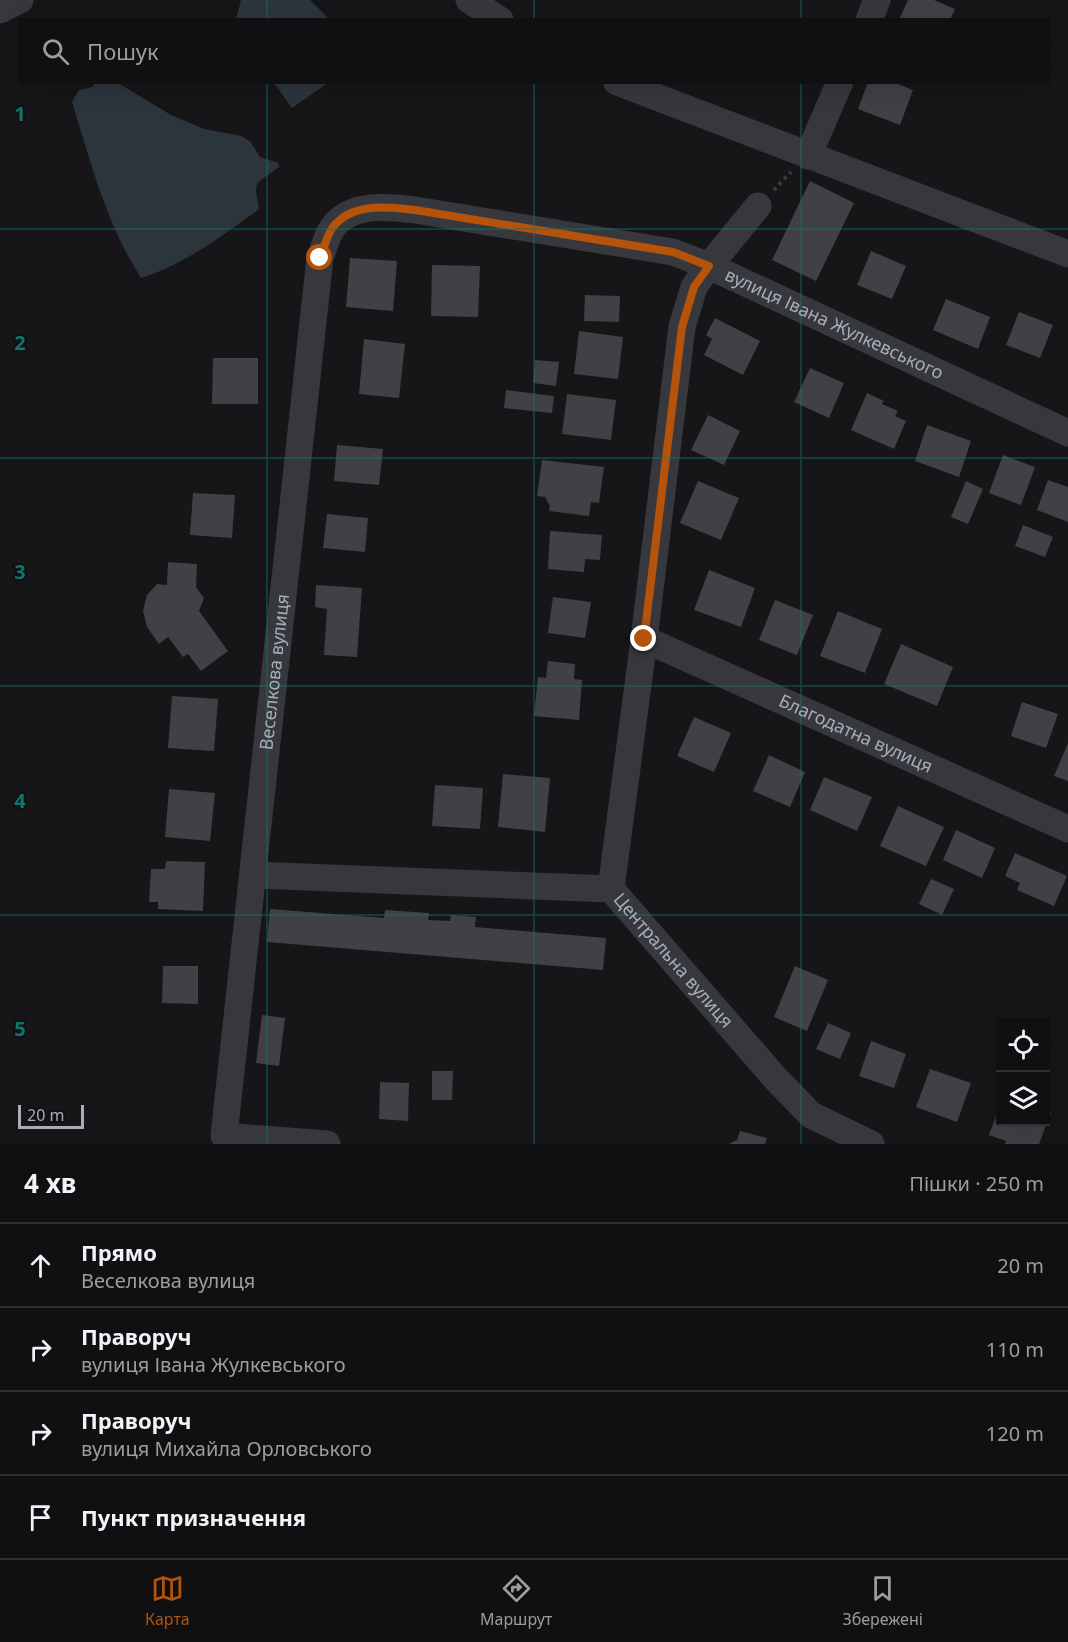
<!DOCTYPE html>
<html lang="uk">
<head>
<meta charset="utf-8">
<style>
  :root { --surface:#101012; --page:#1e1e20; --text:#f1f3f6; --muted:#9c9d9f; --line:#303032; --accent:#b45309 }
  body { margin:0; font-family:"Noto Sans",sans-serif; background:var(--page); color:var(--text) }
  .controls { position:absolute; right:18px; bottom:18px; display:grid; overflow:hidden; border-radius:0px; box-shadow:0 6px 24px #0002 }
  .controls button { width:54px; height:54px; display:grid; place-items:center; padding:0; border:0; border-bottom:2px solid var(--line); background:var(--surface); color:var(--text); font:30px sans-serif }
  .scale { position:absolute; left:18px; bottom:15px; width:66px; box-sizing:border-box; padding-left:6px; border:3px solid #a8adb8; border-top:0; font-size:16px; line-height:21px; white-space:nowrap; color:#a8adb8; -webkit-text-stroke:4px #111113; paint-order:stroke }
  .stop { position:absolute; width:18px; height:18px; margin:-14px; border:4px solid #b45309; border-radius:50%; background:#fff }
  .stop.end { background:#b45309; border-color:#fff; box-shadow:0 2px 6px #0008 }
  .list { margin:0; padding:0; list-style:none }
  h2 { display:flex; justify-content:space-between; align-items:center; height:78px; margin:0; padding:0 24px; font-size:26px }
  h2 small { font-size:20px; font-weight:400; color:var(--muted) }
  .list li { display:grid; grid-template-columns:39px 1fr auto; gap:18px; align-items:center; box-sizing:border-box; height:84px; padding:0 24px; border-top:2px solid var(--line) }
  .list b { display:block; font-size:22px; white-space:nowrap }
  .list p { margin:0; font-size:20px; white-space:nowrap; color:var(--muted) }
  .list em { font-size:20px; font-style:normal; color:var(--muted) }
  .icon { flex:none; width:33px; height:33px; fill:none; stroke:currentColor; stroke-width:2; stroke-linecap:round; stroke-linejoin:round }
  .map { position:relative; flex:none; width:1068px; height:1144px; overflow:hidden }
  .search { position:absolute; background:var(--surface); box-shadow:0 6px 24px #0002; left:18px; right:18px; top:18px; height:66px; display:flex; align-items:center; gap:15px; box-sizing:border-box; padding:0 21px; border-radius:0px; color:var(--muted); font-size:22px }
  .sheet { height:414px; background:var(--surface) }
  nav { display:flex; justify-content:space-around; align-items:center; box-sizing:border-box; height:84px; border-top:2px solid var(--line); background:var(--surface); font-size:16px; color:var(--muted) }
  nav a { display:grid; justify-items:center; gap:3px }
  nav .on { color:var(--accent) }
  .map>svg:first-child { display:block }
  .water { fill:#2c353c }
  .building { fill:#404145 }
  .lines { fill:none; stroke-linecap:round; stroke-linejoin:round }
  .path { stroke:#3d3f44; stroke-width:4; stroke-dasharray:3 4.5; stroke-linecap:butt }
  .minor { stroke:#37383d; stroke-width:27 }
  .route { stroke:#b45309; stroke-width:8 }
  .grid { fill:none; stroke:#0f766e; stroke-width:1.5; stroke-opacity:0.55 }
  .labels { text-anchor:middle; stroke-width:4.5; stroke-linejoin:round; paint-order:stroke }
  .street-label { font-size:18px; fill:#a8adb8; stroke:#111113 }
  .grid-label { font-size:20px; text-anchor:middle; font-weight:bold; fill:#0f766e; stroke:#111113; stroke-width:4.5; stroke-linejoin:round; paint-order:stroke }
</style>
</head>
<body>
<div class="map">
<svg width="1068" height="1144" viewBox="0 0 1068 1144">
  <rect width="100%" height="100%" fill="#161618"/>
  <path class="water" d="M 241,0 L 310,0 L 329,19 L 236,19 Z
    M 95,82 L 118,83 L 171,115 L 204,129 L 241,136 L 250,141 L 260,157 L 278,163 L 279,167 L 257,183 L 256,191 L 259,209 C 222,236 185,264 141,278 C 106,223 91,163 72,102 L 79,90 L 93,87 Z
    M 274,83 L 328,83 L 292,108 Z"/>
  <path class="building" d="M 908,0 L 934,0 L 955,9 L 950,20 L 899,20 Z
    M 868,82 L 893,82 L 913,90 L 900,125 L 858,109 Z
    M 810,181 L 854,203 L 816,281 L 772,260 Z
    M 871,251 L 906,266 L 892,299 L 857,285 Z
    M 350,258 L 397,261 L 393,311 L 346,307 Z
    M 432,265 L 480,266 L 478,317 L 431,316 Z
    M 585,295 L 620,296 L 619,322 L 584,321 Z
    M 946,299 L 990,317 L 978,349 L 933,330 Z
    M 1019,312 L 1053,325 L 1040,358 L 1006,345 Z
    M 715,318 L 760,341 L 743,375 L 704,355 L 712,339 L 706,335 Z
    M 579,331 L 623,337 L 618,379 L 574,374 Z
    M 364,339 L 405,344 L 399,398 L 359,394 Z
    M 213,358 L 258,358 L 258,404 L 212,404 Z
    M 535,360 L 559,362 L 556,386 L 533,383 Z
    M 810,368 L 844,383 L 829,418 L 794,402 Z
    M 506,390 L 554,396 L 552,413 L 504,408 Z
    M 867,393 L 884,401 L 882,404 L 898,411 L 895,416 L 906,421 L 894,449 L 851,430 Z
    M 567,394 L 616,400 L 611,440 L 562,434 Z
    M 708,415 L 740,431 L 724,465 L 691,450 Z
    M 927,425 L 971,441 L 959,477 L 915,461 Z
    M 337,445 L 383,449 L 379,485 L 334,481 Z
    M 1003,455 L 1035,467 L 1021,505 L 989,493 Z
    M 542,460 L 604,467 L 599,503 L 591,502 L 589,516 L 549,511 L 550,506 L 545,497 L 537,496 Z
    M 1048,480 L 1068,487 L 1068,522 L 1037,510 Z
    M 698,481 L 739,498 L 721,540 L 680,523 Z
    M 966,481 L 983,489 L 968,524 L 951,517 Z
    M 193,493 L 235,495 L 232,538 L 190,535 Z
    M 327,514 L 368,518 L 365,552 L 323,548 Z
    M 1023,525 L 1053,537 L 1045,557 L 1015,546 Z
    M 550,531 L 602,535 L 600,560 L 585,559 L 584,572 L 548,569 Z
    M 168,562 L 197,564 L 196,587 L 204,598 L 199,611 L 228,651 L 201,671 L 188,654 L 183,657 L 168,637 L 159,644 L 147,627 L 143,611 L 147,595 L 157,584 L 167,585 Z
    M 709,570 L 755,588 L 741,627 L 694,610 Z
    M 316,585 L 362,588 L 357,657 L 324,655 L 327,609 L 315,607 Z
    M 553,597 L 591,602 L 585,638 L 548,633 Z
    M 775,600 L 813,615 L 797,655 L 759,640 Z
    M 838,611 L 882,629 L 865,673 L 820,656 Z
    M 901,644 L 953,667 L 937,706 L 884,684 Z
    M 548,661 L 575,664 L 574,679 L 582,680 L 579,720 L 534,716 L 538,677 L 546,678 Z
    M 172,696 L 218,699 L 214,751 L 168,748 Z
    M 1022,702 L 1058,714 L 1046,748 L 1011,736 Z
    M 694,717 L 731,733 L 714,772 L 677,756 Z
    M 1068,743 L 1068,781 L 1054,776 Z
    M 769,755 L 805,772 L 790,807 L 753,791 Z
    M 503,774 L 550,778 L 545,832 L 498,827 Z
    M 824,777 L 872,797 L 857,831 L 810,810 Z
    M 435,785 L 483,788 L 480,829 L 432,826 Z
    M 169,789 L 215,793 L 210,841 L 165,837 Z
    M 898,806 L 944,827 L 926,866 L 880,846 Z
    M 956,830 L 995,848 L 982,878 L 943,860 Z
    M 1015,853 L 1067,876 L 1054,906 L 1017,890 L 1020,883 L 1005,876 Z
    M 166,861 L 205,862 L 203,911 L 158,909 L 158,902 L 149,902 L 151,869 L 165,869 Z
    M 931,879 L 954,889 L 942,915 L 919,904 Z
    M 270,909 L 384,918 L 385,910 L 429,913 L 428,920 L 450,921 L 451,915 L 476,917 L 475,927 L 606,938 L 603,970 L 267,942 Z
    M 163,966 L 198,966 L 198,1004 L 162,1003 Z
    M 795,966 L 828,980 L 807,1031 L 774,1017 Z
    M 262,1015 L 285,1018 L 279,1066 L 256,1063 Z
    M 828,1023 L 851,1033 L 840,1059 L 816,1049 Z
    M 871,1041 L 906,1054 L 894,1088 L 859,1076 Z
    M 930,1069 L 971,1083 L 957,1122 L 916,1107 Z
    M 432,1071 L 453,1071 L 452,1100 L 432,1100 Z
    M 380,1082 L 409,1083 L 408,1121 L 379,1119 Z
    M 1000,1105 L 1000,1122 L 1046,1122 L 1046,1110 L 1051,1112 L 1039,1144 L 1005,1144 L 1006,1141 L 989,1135 Z
    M 740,1131 L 767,1138 L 765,1144 L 729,1144 L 737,1140 Z"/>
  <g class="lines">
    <path class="path" d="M 774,190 L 791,172"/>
    <g class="minor">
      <path d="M 469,0 L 500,20"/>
      <path d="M 0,10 L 20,0"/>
      <path d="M 869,20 L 877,0"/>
      <path d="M 617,82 L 1068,254"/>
      <path d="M 808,156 L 840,82"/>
      <path id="s1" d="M 644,639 L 1068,829"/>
      <path id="s2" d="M 253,875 L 611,889 L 776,1079 L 811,1115 L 871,1144"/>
      <path d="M 611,889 L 644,639 L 682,327 L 694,287 L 709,266 L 758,206"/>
      <path id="s3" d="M 327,1144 L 224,1136 L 320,258 C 324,248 327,235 333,227 C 352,202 388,207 415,210 L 673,252 L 709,266 L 1068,433"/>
    </g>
  </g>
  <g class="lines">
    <path class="route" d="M 320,258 C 324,248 327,235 333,227 C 352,202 388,207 415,210 L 673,252 L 709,266 L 694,287 L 682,327 L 644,639"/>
  </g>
  <path class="grid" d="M 267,0 L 267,20M 534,0 L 534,20M 801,0 L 801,20M 267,82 L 267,1144M 534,82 L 534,1144M 801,82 L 801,1144M 0,229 L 1068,229M 0,458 L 1068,458M 0,686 L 1068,686M 0,915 L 1068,915"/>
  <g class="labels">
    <g class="street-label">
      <text dy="6" stroke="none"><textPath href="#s3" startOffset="1546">вулиця Івана Жулкевського</textPath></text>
      <text dy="6" stroke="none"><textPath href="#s3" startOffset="570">Веселкова вулиця</textPath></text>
      <text dy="6" stroke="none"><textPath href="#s1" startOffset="232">Благодатна вулиця</textPath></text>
      <text dy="6" stroke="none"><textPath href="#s2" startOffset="453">Центральна вулиця</textPath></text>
    </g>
  </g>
  <g class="grid-label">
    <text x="20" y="121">1</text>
    <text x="20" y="350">2</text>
    <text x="20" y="579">3</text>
    <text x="20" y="808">4</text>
    <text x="20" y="1036">5</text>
  </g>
</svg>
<div class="controls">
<button><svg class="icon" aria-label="locate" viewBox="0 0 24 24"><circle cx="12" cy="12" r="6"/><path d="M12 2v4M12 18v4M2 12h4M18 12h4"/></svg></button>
<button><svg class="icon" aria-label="layers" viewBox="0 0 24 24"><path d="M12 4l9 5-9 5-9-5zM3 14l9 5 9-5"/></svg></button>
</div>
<div class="scale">20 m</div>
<div class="stop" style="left:320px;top:258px"></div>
<div class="stop end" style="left:644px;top:639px"></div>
<div class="search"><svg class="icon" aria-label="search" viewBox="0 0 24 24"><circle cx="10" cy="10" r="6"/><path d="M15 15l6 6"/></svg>Пошук</div>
</div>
<section class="sheet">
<h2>4 хв<small>Пішки · 250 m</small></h2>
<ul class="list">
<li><svg class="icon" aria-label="ahead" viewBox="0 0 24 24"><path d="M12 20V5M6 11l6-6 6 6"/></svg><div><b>Прямо</b><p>Веселкова вулиця</p></div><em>20 m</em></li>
<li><svg class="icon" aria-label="right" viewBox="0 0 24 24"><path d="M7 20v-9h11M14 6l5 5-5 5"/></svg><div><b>Праворуч</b><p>вулиця Івана Жулкевського</p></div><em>110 m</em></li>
<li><svg class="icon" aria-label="right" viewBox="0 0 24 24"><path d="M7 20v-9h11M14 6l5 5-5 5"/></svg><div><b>Праворуч</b><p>вулиця Михайла Орловського</p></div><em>120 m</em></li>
<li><svg class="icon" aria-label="arrive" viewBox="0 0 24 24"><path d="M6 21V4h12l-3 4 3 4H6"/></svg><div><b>Пункт призначення</b></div></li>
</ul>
</section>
<nav>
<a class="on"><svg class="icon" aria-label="map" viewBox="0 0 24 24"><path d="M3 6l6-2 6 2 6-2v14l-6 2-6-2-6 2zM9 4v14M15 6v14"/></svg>Карта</a>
<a><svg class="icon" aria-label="directions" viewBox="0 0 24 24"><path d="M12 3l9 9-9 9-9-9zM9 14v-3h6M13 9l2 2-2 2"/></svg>Маршрут</a>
<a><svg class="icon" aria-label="saved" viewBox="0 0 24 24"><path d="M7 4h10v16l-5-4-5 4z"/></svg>Збережені</a>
</nav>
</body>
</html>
